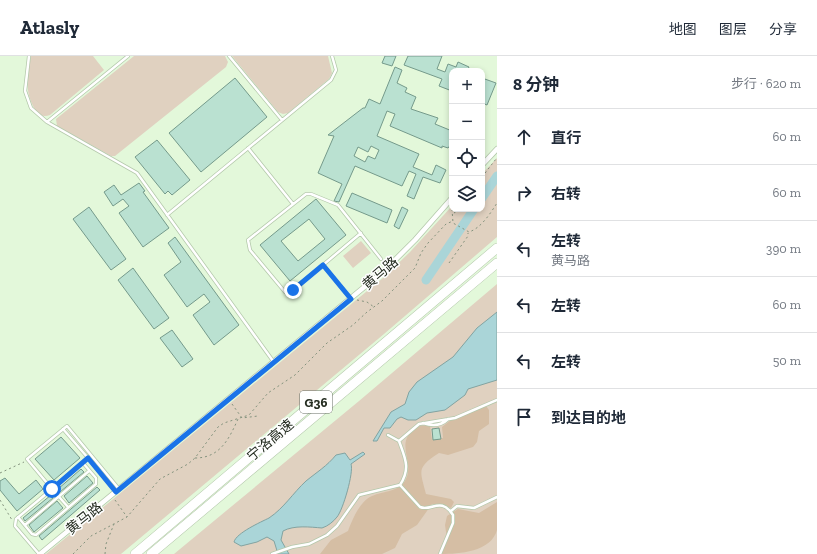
<!DOCTYPE html>
<html lang="zh">
<head>
<meta charset="utf-8">
<style>
  :root { --surface:#fff; --page:#f6f6f7; --text:#1f2937; --muted:#747a83; --line:#e0e1e3 }
  body { margin:0; font-family:"Zilla Slab","Noto Sans SC",serif; background:var(--page); color:var(--text) }
  .controls { position:absolute; right:12px; top:12px; display:grid; overflow:hidden; border-radius:8px; box-shadow:0 2px 6px #0003 }
  .controls button { width:36px; height:36px; display:grid; place-items:center; padding:0; border:0; border-bottom:1px solid var(--line); background:var(--surface); color:var(--text); font:20px sans-serif }
  .stop { position:absolute; width:12px; height:12px; margin:-9px; border:3px solid #1a73e8; border-radius:50%; background:#fff }
  .stop.end { background:#1a73e8; border-color:#fff; box-shadow:0 1px 4px #0008 }
  .list { margin:0; padding:0; list-style:none }
  h2 { display:flex; justify-content:space-between; align-items:center; height:52px; margin:0; padding:0 16px; font-size:17px }
  h2 small { font-size:13px; font-weight:400; color:var(--muted) }
  .list li { display:grid; grid-template-columns:26px 1fr auto; gap:12px; align-items:center; box-sizing:border-box; height:56px; padding:0 16px; border-top:1px solid var(--line) }
  .list b { display:block; font-size:15px; white-space:nowrap }
  .list p { margin:0; font-size:13px; white-space:nowrap; color:var(--muted) }
  .list em { font-size:13px; font-style:normal; color:var(--muted) }
  .icon { flex:none; width:22px; height:22px; fill:none; stroke:currentColor; stroke-width:2; stroke-linecap:round; stroke-linejoin:round }
  .map { position:relative; flex:none; width:497px; height:498px; overflow:hidden }
  header { display:flex; align-items:center; gap:24px; box-sizing:border-box; height:56px; padding:0 20px; background:var(--surface); border-bottom:1px solid var(--line) }
  header strong { font-size:19px }
  nav { display:flex; gap:22px; margin-inline-start:auto; font-size:14px }
  main { display:flex }
  aside { flex:1; background:var(--surface) }
  .map>svg:first-child { display:block }
  .green { fill:#e0d1c0 }
  .forest { fill:#d5bea4 }
  .water { fill:#aad5d8; stroke:#82a3a1 }
  .lines { fill:none; stroke-linecap:round; stroke-linejoin:round }
  .river { stroke:#aad5d8; stroke-width:9 }
  .building { fill:#bae1d1; stroke:#759a8b; fill-rule:evenodd }
  .service-casing { stroke:#b4c8ab; stroke-width:4 }
  .minor-casing { stroke:#b4c8ab; stroke-width:6 }
  .motorway-casing { stroke:#b4c8ab; stroke-width:10 }
  .path { stroke:#83927d; stroke-width:1; stroke-dasharray:2 3; stroke-linecap:butt }
  .service { stroke:#fff; stroke-width:2.5 }
  .minor { stroke:#fff; stroke-width:4.5 }
  .motorway { stroke:#fff; stroke-width:9 }
  .route { stroke:#1a73e8; stroke-width:5 }
  .labels { text-anchor:middle; stroke-width:3; stroke-linejoin:round; paint-order:stroke }
  .shield { fill:#fff; stroke:#676d64; stroke-width:1 }
  .shield-label { font-size:13px; font-weight:bold; fill:#262e22 }
  .street-label { font-size:14px; fill:#262e22; stroke:#fff }
</style>
</head>
<body>
<header>
<strong>Atlasly</strong>
<nav><a>地图</a><a>图层</a><a>分享</a></nav>
</header>
<main>
<div class="map">
<svg width="497" height="498" viewBox="0 0 497 498">
  <rect width="100%" height="100%" fill="#e3f8da"/>
  <path class="green" d="M 31,0 L 93,0 L 104,14 L 50,59 C 44,61 40,60 36,55 C 24,37 27,20 31,0 Z
    M 134,0 L 225,0 L 228,6 L 226,11 L 115,100 L 111,100 L 57,70 L 56,63 Z
    M 232,0 L 328,0 L 332,17 L 329,23 L 288,57 L 283,58 L 278,56 Z
    M 497,102 L 497,181 L 384,278 L 121,498 L 46,498 L 383,222 L 410,196 L 452,150 L 452,153 L 482,153 L 482,118 Z
    M 361,185 L 371,197 L 353,212 L 343,200 Z
    M 497,228 L 497,498 L 174,498 L 359,345 Z"/>
  <path class="forest" d="M 486,350 L 489,354 L 489,368 L 479,375 L 477,386 L 473,391 L 448,399 L 439,397 C 416,412 420,414 426,438 L 451,443 L 454,446 L 451,452 L 440,448 L 432,448 L 417,469 L 402,478 L 395,492 L 382,498 L 320,498 L 331,484 L 348,475 C 352,464 360,445 372,440 C 383,435 400,436 406,423 C 414,406 396,388 413,374 C 419,369 422,369 430,370 L 432,384 L 443,382 L 442,371 L 451,364 Z
    M 497,446 C 497,455 497,467 497,474 C 491,496 459,498 441,498 L 447,483 L 445,469 L 447,460 L 458,453 L 479,457 Z"/>
  <path class="water" d="M 497,256 L 497,324 L 468,333 L 465,339 L 445,354 L 427,357 L 416,364 L 408,364 L 401,361 L 397,363 L 390,372 L 384,372 L 377,385 L 373,385 L 391,356 L 405,348 L 409,336 L 417,326 L 453,301 L 477,272 Z
    M 363,396 L 365,398 L 351,408 C 354,416 343,454 337,461 C 333,466 328,470 322,472 C 310,471 294,469 283,475 L 281,484 L 289,498 L 278,498 L 274,485 L 267,481 L 257,486 L 241,490 L 234,486 C 236,477 261,466 269,462 C 284,452 293,437 306,425 C 317,416 327,410 336,399 L 345,397 L 350,404 Z"/>
  <g class="lines">
    <path class="river" d="M 482,142 L 497,120
      M 426,224 L 474,153"/>
  </g>
  <path class="building" d="M 385,0 L 396,0 L 392,10 L 382,7 Z
    M 408,0 L 442,0 L 437,13 L 445,16 L 448,8 L 456,11 L 458,6 L 469,11 L 467,15 L 452,15 L 452,35 L 439,30 L 442,23 L 404,9 Z
    M 395,11 L 402,14 L 397,27 L 407,32 L 405,36 L 416,41 L 411,53 L 438,62 L 435,68 L 452,75 L 452,87 L 448,92 L 442,90 L 442,92 L 390,70 L 395,58 L 387,55 L 377,80 L 419,98 L 413,111 L 432,119 L 436,109 L 446,114 L 440,127 L 423,121 L 414,143 L 407,140 L 416,118 L 409,115 L 402,130 L 355,110 L 339,146 L 334,145 L 342,128 L 318,117 L 334,80 L 328,79 L 363,52 L 365,52 L 369,43 L 380,48 ZM 371,90 L 379,94 L 375,103 L 368,100 L 365,106 L 354,100 L 358,91 L 368,96 Z
    M 235,22 L 267,61 L 201,116 L 169,77 Z
    M 482,22 L 496,27 L 487,49 L 482,47 Z
    M 157,84 L 190,124 L 172,139 L 168,135 L 165,138 L 135,101 Z
    M 139,127 L 145,135 L 143,136 L 169,172 L 143,191 L 119,157 L 129,150 L 123,143 L 113,150 L 104,136 L 114,129 L 121,139 Z
    M 352,137 L 392,154 L 387,167 L 346,150 Z
    M 316,143 L 346,179 L 290,225 L 260,189 ZM 309,163 L 325,183 L 298,205 L 281,185 Z
    M 89,151 L 126,203 L 111,214 L 73,163 Z
    M 402,151 L 408,154 L 399,173 L 394,170 Z
    M 175,181 L 239,269 L 214,289 L 193,259 L 210,246 L 204,238 L 187,251 L 164,219 L 181,206 L 168,187 Z
    M 133,212 L 169,262 L 154,273 L 118,224 Z
    M 172,274 L 193,303 L 182,311 L 160,282 Z
    M 439,372 L 441,383 L 433,384 L 432,373 Z
    M 61,381 L 80,402 L 54,424 L 35,403 Z
    M 81,413 L 84,416 L 60,436 L 58,433 Z
    M 87,420 L 93,427 L 69,447 L 64,440 Z
    M 5,422 L 19,438 L 36,424 L 43,433 L 17,455 L 0,434 L 0,425 Z
    M 97,431 L 100,434 L 42,484 L 39,480 Z
    M 51,439 L 53,442 L 25,465 L 23,462 Z
    M 57,445 L 63,452 L 34,476 L 29,469 Z"/>
  <g class="lines">
    <defs>
      <path id="service" d="M 29,0 L 25,35 L 31,52 L 47,66 L 137,117 L 273,305
        M 229,0 L 282,64
        M 47,66 L 128,0
        M 248,92 L 293,148
        M 167,159 L 331,24 L 336,14 L 332,0
        M 323,209 L 291,235 L 285,236 L 250,194 L 248,184 L 306,138 L 311,138 L 338,149 L 381,203
        M 350,242 L 323,209 L 361,177
        M 423,367 C 432,370 441,370 448,363
        M 63,373 L 88,402
        M 399,385 L 419,368 L 455,362 L 497,344
        M 400,429 L 420,451 C 431,456 441,440 453,459 L 453,467 L 440,498
        M 116,436 L 88,402 L 52,433 L 27,403 L 67,370 L 119,433
        M 451,455 L 457,450 L 474,452 L 497,441
        M 18,461 L 32,478 L 36,479 L 96,428 L 96,422 L 83,407
        M 25,469 L 89,415
        M 39,498 L 15,470 L 16,463 L 52,433 L 68,451
        M 272,498 L 292,491 L 309,488 L 327,479 L 337,470 L 359,439 L 400,429 C 411,412 405,402 399,385 L 388,379"/>
      <path id="minor" d="M 482,109 L 497,93
        M 40,498 L 385,214 L 415,184 L 452,142"/>
      <path id="motorway" d="M 135,498 L 497,192
        M 151,498 L 497,207"/>
    </defs>
    <use href="#service" class="service-casing"/>
    <use href="#minor" class="minor-casing"/>
    <use href="#motorway" class="motorway-casing"/>
    <path class="path" d="M 482,121 L 496,103
      M 452,153 L 453,167 L 469,176 C 481,172 490,158 497,147
      M 454,157 L 460,153
      M 449,207 L 468,180 L 468,177
      M 357,244 L 367,246 L 374,251
      M 232,348 L 242,362 L 258,360
      M 195,402 C 220,402 229,383 238,363
      M 0,417 L 24,406
      M 0,444 L 12,464
      M 115,444 L 127,461
      M 73,498 L 91,480 L 127,461 L 160,423 L 188,408 L 195,402 L 218,371 L 224,367 L 249,359 L 268,337 L 295,319 L 327,287 L 353,269 L 367,256 L 382,245 L 415,212 L 421,197 L 428,187 L 446,168 L 453,165
      M 105,498 L 106,488 L 114,468"/>
    <use href="#service" class="service"/>
    <use href="#minor" class="minor"/>
    <use href="#motorway" class="motorway"/>
  </g>
  <g class="lines">
    <path class="route" d="M 52,433 L 88,402 L 116,436 L 351,243 L 323,209 L 293,234"/>
  </g>
  <g class="labels">
    <rect class="shield" x="300" y="335" width="32" height="22" rx="3"/>
    <g class="shield-label">
      <text x="316" y="351">G36</text>
    </g>
    <g class="street-label">
      <text transform="translate(380 217) rotate(-41)" y="5">黄马路</text>
      <text transform="translate(270 384) rotate(-40)" y="5">宁洛高速</text>
      <text transform="translate(84 462) rotate(-39)" y="5">黄马路</text>
    </g>
  </g>
</svg>
<div class="controls">
<button>+</button>
<button>−</button>
<button><svg class="icon" aria-label="locate" viewBox="0 0 24 24"><circle cx="12" cy="12" r="6"/><path d="M12 2v4M12 18v4M2 12h4M18 12h4"/></svg></button>
<button><svg class="icon" aria-label="layers" viewBox="0 0 24 24"><path d="M12 4l9 5-9 5-9-5zM3 14l9 5 9-5"/></svg></button>
</div>
<div class="stop" style="left:52px;top:433px"></div>
<div class="stop end" style="left:293px;top:234px"></div>
</div>
<aside>
<h2>8 分钟<small>步行 · 620 m</small></h2>
<ul class="list">
<li><svg class="icon" aria-label="ahead" viewBox="0 0 24 24"><path d="M12 20V5M6 11l6-6 6 6"/></svg><div><b>直行</b></div><em>60 m</em></li>
<li><svg class="icon" aria-label="right" viewBox="0 0 24 24"><path d="M7 20v-9h11M14 6l5 5-5 5"/></svg><div><b>右转</b></div><em>60 m</em></li>
<li><svg class="icon" aria-label="left" viewBox="0 0 24 24"><path d="M17 20v-9H6M10 6l-5 5 5 5"/></svg><div><b>左转</b><p>黄马路</p></div><em>390 m</em></li>
<li><svg class="icon" aria-label="left" viewBox="0 0 24 24"><path d="M17 20v-9H6M10 6l-5 5 5 5"/></svg><div><b>左转</b></div><em>60 m</em></li>
<li><svg class="icon" aria-label="left" viewBox="0 0 24 24"><path d="M17 20v-9H6M10 6l-5 5 5 5"/></svg><div><b>左转</b></div><em>50 m</em></li>
<li><svg class="icon" aria-label="arrive" viewBox="0 0 24 24"><path d="M6 21V4h12l-3 4 3 4H6"/></svg><div><b>到达目的地</b></div></li>
</ul>
</aside>
</main>
</body>
</html>
